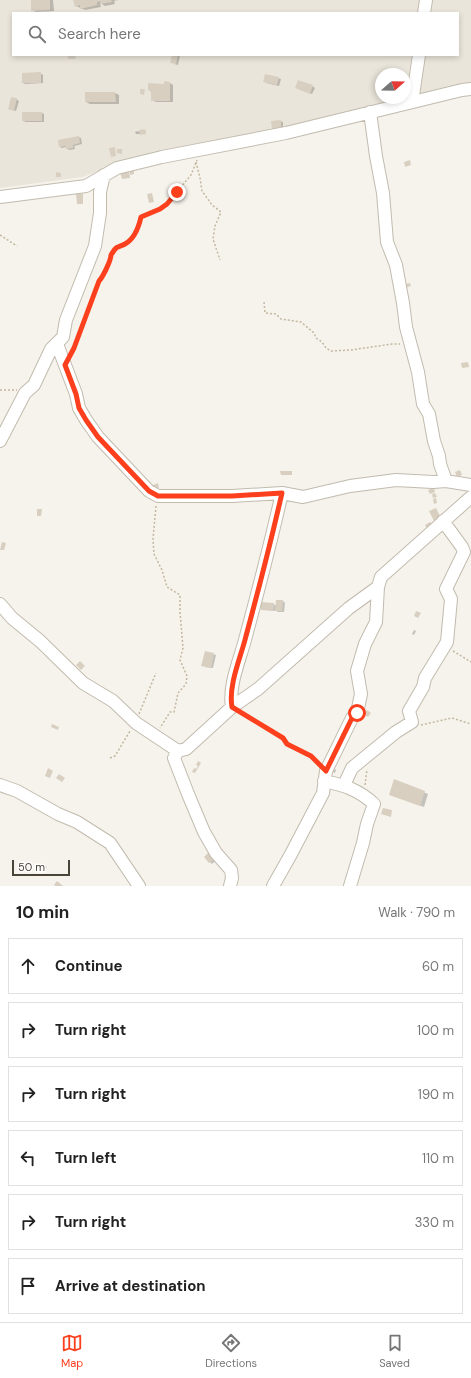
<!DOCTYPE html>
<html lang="en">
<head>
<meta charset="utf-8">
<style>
  :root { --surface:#fff; --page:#f2f2f2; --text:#222; --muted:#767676; --line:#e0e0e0; --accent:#fc3f1d }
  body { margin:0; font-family:"DM Sans",sans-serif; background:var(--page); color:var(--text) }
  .compass { position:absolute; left:375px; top:68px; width:36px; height:36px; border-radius:50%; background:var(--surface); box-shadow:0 2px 6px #0003; rotate:70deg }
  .scale { position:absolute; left:12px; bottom:10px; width:58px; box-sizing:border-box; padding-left:4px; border:2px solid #4b4439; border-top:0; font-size:11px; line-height:14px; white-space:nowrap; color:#4b4439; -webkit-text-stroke:3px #fff; paint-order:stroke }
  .stop { position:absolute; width:12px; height:12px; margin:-9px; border:3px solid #fc3f1d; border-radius:50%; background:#fff }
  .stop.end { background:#fc3f1d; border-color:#fff; box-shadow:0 1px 4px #0008 }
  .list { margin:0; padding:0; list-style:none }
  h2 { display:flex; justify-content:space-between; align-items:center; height:52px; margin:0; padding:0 16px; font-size:17px }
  h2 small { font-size:13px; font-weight:400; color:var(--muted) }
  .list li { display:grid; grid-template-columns:26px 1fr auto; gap:12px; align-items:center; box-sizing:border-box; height:56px; margin:0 8px 8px; padding:0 8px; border:1px solid var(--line); border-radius:0px }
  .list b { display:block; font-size:15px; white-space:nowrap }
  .list em { font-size:13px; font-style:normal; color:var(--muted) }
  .icon { flex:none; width:22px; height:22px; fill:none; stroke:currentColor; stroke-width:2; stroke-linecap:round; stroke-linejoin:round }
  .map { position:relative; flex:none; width:471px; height:886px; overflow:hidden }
  .search { position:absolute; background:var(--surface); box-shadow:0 2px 6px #0003; left:12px; right:12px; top:12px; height:44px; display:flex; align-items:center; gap:10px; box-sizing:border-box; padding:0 14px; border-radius:0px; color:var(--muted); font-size:15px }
  .sheet { height:436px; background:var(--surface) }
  nav { display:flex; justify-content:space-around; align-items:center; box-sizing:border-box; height:56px; border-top:1px solid var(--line); background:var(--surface); font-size:11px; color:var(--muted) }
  nav a { display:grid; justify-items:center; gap:2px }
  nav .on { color:var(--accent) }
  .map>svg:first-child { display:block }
  .residential { fill:#eae5da; fill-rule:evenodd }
  .shadow { fill:#0003 }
  .building { fill:#d8cfc1 }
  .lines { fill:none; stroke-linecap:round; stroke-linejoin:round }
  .minor-casing { stroke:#c2bbae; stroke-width:14 }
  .path { stroke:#c4b79f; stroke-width:1.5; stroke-dasharray:2 2; stroke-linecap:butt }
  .minor { stroke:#fff; stroke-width:12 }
  .route { stroke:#fc3f1d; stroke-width:5 }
</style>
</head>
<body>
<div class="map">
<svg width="471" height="886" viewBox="0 0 471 886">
  <rect width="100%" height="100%" fill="#f6f3ec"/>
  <path class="residential" d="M 0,0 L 471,0 L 471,83 L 286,129 L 206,142 L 182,147 L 127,160 L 83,177 L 0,188 ZM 13,13 L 458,13 L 458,55 L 13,55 ZM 381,74 L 405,74 L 405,98 L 381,98 Z"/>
  <path class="shadow" d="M 32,0 L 53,0 L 54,11 L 36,12 L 32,10 Z
    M 74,0 L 118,0 L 114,1 L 115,4 L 105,6 L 100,3 L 101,7 L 85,10 L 76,6 Z
    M 173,55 L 180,55 L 178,65 L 174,64 Z
    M 40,73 L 43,75 L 43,83 L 25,84 L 23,83 Z
    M 266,75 L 281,79 L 279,86 L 266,83 Z
    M 170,83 L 173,85 L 173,102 L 156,102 L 152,100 L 152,92 L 149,90 L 165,85 Z
    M 312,86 L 315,88 L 312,94 L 298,89 Z
    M 86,93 L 115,93 L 119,95 L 119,104 L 90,104 L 86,102 Z
    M 16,99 L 19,101 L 16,111 L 9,109 Z
    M 42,113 L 44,114 L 44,122 L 26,122 L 23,121 Z
    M 280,121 L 283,122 L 283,129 L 275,130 L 273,129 Z
    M 145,130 L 146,134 L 136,134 L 135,132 L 138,131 L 141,133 Z
    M 78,137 L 81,138 L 82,144 L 74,146 L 75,149 L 69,150 L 66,147 L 62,148 L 60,147 Z
    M 283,601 L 285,603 L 284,612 L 278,612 L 275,610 L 275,611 L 262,609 L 273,604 L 277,606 Z
    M 414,630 L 416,631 L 414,635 L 412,634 Z
    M 205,652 L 216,655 L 213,668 L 205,667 Z
    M 333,768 L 336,770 L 335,773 L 331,771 Z
    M 395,781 L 428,794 L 424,807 L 394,796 Z
    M 205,857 L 217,859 L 212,864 Z"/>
  <path class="building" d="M 31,0 L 50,0 L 50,10 L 31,11 Z
    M 73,0 L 111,0 L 112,2 L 100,4 L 100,1 L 97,2 L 97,5 L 80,9 L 80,5 L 75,7 Z
    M 68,55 L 76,55 L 75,59 L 68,59 Z
    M 172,55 L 178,55 L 176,64 L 170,63 Z
    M 41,72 L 41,83 L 22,83 L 22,73 Z
    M 265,74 L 279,77 L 277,85 L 263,82 Z
    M 298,80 L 313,85 L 310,94 L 295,88 Z
    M 164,81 L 170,82 L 170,101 L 151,101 L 151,90 L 148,90 L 148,83 L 164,84 Z
    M 140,89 L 145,89 L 144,95 L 140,94 Z
    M 85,92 L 115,92 L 116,102 L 85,102 Z
    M 11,97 L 17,98 L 14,111 L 8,109 Z
    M 22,112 L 42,112 L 42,121 L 22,121 Z
    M 281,120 L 281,128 L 272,129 L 271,121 Z
    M 145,129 L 146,134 L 140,135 L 139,130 Z
    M 79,136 L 80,143 L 73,145 L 73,148 L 66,149 L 65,146 L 59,147 L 58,140 Z
    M 115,147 L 116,156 L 111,157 L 109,148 Z
    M 117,149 L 122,149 L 122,154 L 117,153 Z
    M 410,160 L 411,165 L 405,167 L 404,162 Z
    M 129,170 L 130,178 L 122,179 L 120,172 Z
    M 130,170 L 134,170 L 134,174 L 130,175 Z
    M 56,172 L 61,173 L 61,177 L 56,177 Z
    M 152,193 L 154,202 L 149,203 L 147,194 Z
    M 76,194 L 83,194 L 83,204 L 77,204 Z
    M 410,283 L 411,286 L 404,288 L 403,285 Z
    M 468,362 L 469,367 L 462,368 L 461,363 Z
    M 460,470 L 462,475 L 457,477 L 455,472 Z
    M 280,471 L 292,471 L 292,475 L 281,475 Z
    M 158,483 L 159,488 L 154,489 L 153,485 Z
    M 434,488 L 435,492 L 430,494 L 428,490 Z
    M 435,493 L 437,497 L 433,498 L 432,494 Z
    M 436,498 L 437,503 L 434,504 L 433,499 Z
    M 436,508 L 442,520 L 435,523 L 429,511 Z
    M 37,509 L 42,509 L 41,516 L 37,516 Z
    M 430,522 L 433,526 L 428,530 L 425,525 Z
    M 2,542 L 6,543 L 4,550 L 0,550 Z
    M 276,600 L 283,600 L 282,611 L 275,611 Z
    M 261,602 L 274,603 L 273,611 L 261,610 Z
    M 416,611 L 421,613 L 418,618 L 414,616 Z
    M 205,651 L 214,653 L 211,668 L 201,666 Z
    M 80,661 L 85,666 L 81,670 L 76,665 Z
    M 367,710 L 371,713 L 368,717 L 364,714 Z
    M 52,724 L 59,727 L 58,730 L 51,727 Z
    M 198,761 L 201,763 L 195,773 L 192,772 L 194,768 L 196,769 L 198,766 L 196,765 Z
    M 48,768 L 53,771 L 50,778 L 45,776 Z
    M 59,774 L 65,778 L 62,782 L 56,778 Z
    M 394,779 L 425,791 L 420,806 L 389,795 Z
    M 383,808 L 392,810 L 391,817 L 381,814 Z
    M 210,851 L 216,858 L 209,863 L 204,857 Z
    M 45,865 L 47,867 L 45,871 L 42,869 Z
    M 57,881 L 63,886 L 55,886 L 54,885 Z"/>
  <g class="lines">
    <defs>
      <path id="minor" d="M 424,13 L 426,0
        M 412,102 L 419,55
        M 370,112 L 376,156 L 383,193 L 387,242 L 396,265 L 403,303 L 406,327 L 418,372 L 423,404 L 429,414 L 434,441 L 439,456 L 440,464 L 446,481 L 471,485
        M 0,197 L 86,186 L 117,168 L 162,157 L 286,133 L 462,90 L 471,89
        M 57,344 L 76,394 L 79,408 L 86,420 L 98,437 L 149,491 L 158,496 L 232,496 L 282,493 L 303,497 L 350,486 L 396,480 L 433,482 L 446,481
        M 0,441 L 25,393 L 34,385 L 51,349 L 63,337 L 66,320 L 95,246 L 100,213 L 100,192 L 104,175
        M 0,604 L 12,618 L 40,641 L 83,683 L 113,701 L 136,723 L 178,751
        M 232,707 C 228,685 241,657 246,636 C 259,588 271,541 282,493
        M 324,781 C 344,785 359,790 374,804 L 367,824 L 363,843 L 350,886
        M 0,785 L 17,791 L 58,814 L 77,822 L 110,843 L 139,886
        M 344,785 L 352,768 L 396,732 L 412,722 L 409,711 L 423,687 L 425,678 L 447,642 L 451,599 L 446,589 L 464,552 L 462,547 L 443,521
        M 230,886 L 232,878 L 231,870 L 216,853 L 204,832 L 188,794 L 174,758 L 178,751 L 186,749 L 232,707 L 258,689 L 349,608 L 378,587
        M 273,886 L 290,856 L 323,793 L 326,771 L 352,718 L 357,713 L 361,694 L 357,671 L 365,644 L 376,622 L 378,587 L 381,577 L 471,497"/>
    </defs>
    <use href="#minor" class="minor-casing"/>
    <path class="path" d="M 196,162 L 200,178 L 202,191 L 212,205 L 221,212 L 215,226 L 213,239 L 220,260
      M 0,235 L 17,246
      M 264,302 L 265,313 L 276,314 L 281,319 L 301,322 L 314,333 L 316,338 L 322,342 L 326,348 L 331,351 L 351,350 L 392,344 L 400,344
      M 71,353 L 99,281 C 103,277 111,260 111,255 L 116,246 L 126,244 L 138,229 L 141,217 L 160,209 L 167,204 L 191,175 L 197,160
      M 0,390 L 17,390
      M 156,506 L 153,539 L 154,554 L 162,570 L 167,587 L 180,595 L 180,612 L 183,648 L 180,660 L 187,676 L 186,684 L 178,693 L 174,712 L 170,712 L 160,728
      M 453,651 L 471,662
      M 240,713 L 283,738 L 287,744 L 311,756 L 319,764
      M 139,714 L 156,673
      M 421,725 L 452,718 L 471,724
      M 110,758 L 115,756 L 130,731
      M 365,785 L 367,769"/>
    <use href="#minor" class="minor"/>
  </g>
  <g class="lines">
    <path class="route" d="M 177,192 L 167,204 L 160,209 L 141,217 C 139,226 134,239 125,244 C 116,249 118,244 111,255 C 111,260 103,277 99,281 L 74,348 L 65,365 L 76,394 L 79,408 L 86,420 L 98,437 L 149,491 L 158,496 L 232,496 L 282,493 C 271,541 259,588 246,636 C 241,657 228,685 232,707 L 283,738 L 287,744 L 311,756 L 326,771 L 352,718 L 357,713"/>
  </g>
</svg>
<svg class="compass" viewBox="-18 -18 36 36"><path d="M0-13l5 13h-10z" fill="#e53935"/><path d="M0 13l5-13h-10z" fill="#767676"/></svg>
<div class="scale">50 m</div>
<div class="stop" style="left:357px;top:713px"></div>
<div class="stop end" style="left:177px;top:192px"></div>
<div class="search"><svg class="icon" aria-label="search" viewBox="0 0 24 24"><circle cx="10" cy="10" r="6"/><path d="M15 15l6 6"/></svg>Search here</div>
</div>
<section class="sheet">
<h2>10 min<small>Walk · 790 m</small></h2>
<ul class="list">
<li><svg class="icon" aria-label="ahead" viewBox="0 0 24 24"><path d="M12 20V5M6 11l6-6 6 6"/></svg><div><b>Continue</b></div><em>60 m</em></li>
<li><svg class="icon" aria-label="right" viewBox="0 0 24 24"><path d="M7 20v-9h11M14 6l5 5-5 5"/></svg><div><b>Turn right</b></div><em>100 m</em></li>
<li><svg class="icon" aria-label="right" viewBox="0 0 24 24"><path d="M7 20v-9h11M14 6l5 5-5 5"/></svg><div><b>Turn right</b></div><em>190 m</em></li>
<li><svg class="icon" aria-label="left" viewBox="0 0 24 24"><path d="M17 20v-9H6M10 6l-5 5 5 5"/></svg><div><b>Turn left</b></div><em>110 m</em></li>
<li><svg class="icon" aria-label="right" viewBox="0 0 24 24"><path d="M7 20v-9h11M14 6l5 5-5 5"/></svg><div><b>Turn right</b></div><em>330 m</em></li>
<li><svg class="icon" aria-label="arrive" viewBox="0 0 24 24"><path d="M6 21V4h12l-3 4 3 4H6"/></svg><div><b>Arrive at destination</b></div></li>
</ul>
</section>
<nav>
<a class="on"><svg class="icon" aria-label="map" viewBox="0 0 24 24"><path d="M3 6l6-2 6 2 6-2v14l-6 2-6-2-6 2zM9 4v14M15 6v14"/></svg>Map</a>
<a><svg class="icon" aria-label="directions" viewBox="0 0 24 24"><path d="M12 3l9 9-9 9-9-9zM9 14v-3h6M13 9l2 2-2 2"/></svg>Directions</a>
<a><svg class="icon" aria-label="saved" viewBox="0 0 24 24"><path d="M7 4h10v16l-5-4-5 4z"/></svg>Saved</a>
</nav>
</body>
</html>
